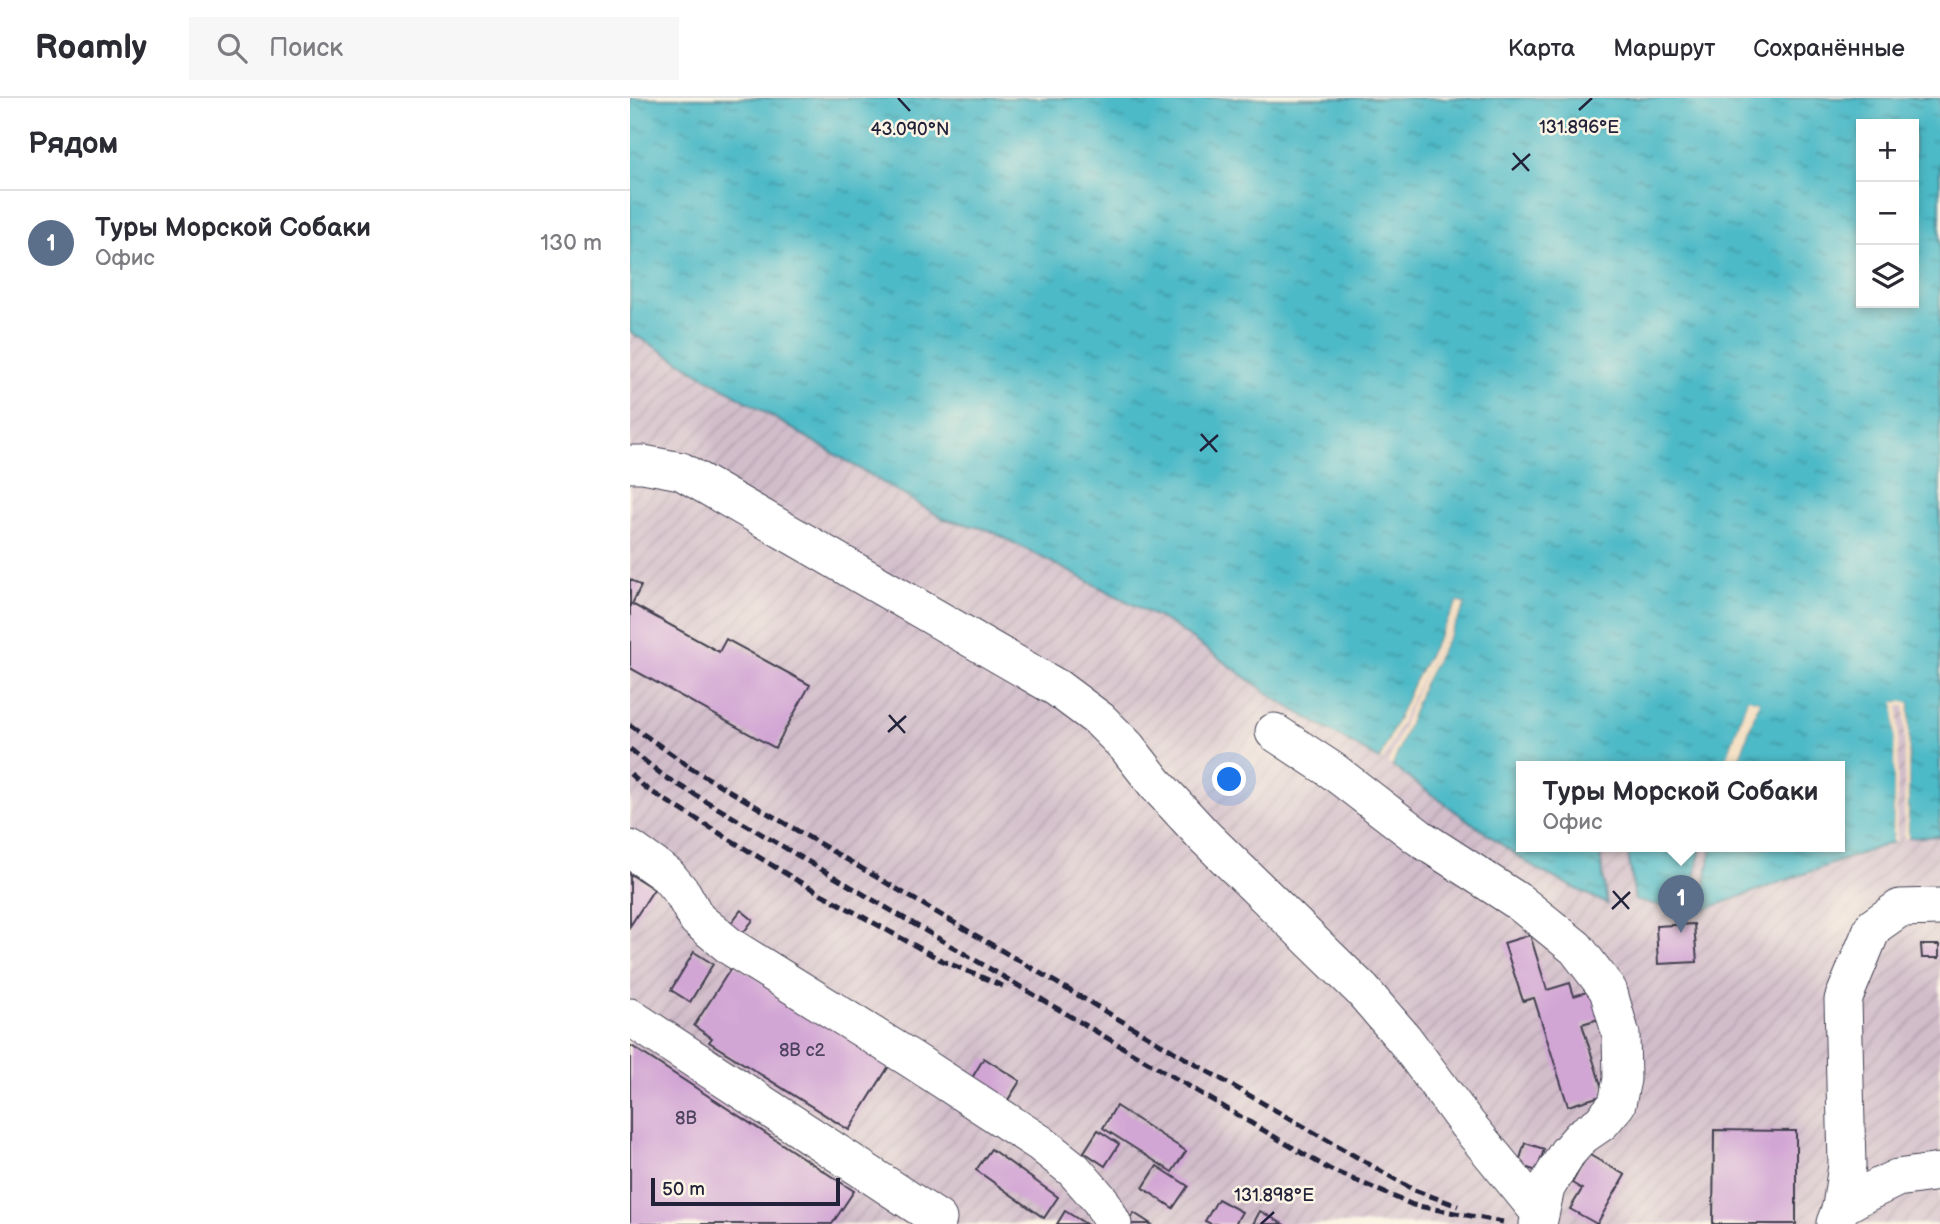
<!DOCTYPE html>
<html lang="ru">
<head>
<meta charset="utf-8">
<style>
  :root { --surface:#fff; --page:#f7f7f7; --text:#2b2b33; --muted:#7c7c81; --line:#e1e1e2; --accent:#ea580c }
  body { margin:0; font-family:"Balsamiq Sans",sans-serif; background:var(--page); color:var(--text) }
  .controls { position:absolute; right:21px; top:21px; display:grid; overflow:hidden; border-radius:0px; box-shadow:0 4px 10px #0003 }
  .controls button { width:63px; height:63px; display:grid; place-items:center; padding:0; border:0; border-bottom:2px solid var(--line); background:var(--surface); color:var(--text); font:35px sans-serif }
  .scale { position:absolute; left:21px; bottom:18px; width:189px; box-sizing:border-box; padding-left:7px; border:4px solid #22223b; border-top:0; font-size:19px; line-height:24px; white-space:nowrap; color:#22223b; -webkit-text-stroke:5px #fcf5e5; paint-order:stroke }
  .you { position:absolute; left:600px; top:682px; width:24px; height:24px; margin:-18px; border:5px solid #fff; border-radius:50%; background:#1a73e8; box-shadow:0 0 0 10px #1a73e833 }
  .badge { display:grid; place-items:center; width:46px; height:46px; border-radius:50%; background:var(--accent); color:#fff; font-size:23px; font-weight:700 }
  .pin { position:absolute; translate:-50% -58px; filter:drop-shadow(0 2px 4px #0008) }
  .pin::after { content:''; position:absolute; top:37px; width:24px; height:21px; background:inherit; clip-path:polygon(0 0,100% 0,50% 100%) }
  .popup { position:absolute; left:886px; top:663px; width:329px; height:91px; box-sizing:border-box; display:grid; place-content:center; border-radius:0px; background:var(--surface); filter:drop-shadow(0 2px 5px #0005); font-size:23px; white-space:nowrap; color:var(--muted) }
  .popup b { font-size:26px; color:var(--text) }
  .popup::after { content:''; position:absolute; left:50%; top:100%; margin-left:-14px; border:14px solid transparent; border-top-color:var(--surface) }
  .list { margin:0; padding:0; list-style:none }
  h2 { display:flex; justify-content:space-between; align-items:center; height:91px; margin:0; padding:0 28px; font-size:30px }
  h2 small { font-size:23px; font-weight:400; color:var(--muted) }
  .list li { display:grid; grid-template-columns:46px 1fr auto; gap:21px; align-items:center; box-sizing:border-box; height:105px; padding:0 28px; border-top:2px solid var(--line) }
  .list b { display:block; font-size:26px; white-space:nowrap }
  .list p { margin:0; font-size:23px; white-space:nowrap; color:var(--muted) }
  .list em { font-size:23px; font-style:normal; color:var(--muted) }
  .icon { flex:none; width:38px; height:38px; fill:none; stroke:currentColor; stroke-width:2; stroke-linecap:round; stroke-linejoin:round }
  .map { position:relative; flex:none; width:1310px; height:1126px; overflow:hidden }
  header { display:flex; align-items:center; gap:42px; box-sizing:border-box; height:98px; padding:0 35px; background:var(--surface); border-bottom:2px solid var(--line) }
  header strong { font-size:33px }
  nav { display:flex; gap:38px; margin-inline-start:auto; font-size:24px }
  .search { width:490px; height:63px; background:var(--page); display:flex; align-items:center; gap:18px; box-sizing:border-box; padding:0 24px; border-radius:0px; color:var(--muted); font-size:26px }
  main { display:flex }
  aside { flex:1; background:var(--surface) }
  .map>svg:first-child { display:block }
  .industrial { fill:url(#industrial-furrows) }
  .water { fill:url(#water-ripples); stroke:#386e81; stroke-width:2; fill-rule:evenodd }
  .pier { fill:#f5e1c5 }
  .building { fill:#d1a5d4 }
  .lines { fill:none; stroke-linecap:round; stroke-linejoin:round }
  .minor-casing { stroke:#423f50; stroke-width:39 }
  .minor { stroke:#fff; stroke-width:37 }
  .rail { stroke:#22223b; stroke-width:5; stroke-dasharray:10 5; stroke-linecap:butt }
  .ticks { fill:none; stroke:#22223b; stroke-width:2.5 }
  .labels { text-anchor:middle; stroke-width:5; stroke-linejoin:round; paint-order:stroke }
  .number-label { font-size:18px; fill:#4e4361 }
  .ticks-label { font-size:18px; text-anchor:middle; fill:#22223b; stroke:#fcf5e5; stroke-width:5; stroke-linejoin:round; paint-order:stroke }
</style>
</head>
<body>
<header>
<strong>Roamly</strong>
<div class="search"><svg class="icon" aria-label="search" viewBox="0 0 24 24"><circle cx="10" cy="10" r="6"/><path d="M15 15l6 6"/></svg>Поиск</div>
<nav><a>Карта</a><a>Маршрут</a><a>Сохранённые</a></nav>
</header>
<main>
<aside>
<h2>Рядом<small></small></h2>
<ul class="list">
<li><span class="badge" style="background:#5c6f8a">1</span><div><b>Туры Морской Собаки</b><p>Офис</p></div><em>130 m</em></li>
</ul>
</aside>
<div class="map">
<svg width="1310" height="1126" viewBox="0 0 1310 1126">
  <defs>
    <pattern id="industrial-furrows" width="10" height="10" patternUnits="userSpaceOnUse" patternTransform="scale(1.75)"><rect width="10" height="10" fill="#d1bdca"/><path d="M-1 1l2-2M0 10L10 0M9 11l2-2" fill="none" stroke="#b3a2ae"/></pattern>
    <pattern id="water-ripples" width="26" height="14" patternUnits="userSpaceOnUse" patternTransform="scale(1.75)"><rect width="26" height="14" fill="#4dbac7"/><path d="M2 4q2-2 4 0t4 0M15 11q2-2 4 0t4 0" fill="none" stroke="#4097a3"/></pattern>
  </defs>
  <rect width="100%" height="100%" fill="#fcf5e5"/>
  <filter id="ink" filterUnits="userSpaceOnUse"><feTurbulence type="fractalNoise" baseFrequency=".0143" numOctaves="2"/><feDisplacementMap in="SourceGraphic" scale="14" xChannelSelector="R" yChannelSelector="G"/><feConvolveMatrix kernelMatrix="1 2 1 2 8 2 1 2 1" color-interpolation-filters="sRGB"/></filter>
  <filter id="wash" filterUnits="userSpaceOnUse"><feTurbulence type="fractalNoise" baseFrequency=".00686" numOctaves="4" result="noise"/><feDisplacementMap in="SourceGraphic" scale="28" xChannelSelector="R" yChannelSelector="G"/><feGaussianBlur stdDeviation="1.57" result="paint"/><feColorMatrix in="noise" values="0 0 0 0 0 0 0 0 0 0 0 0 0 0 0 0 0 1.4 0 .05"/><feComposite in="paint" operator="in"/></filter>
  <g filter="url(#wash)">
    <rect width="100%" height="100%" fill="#f5e1c5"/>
    <path class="industrial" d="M 0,234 L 314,421 L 359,432 L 541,526 L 649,603 L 750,661 L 828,504 L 835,507 L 762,668 L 977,805 L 969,749 L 997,749 L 1005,802 L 1058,814 L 1071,749 L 1082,749 L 1070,812 L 1262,745 L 1265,604 L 1279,604 L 1278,740 L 1310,738 L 1310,1126 L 0,1126 Z"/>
    <path class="water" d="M 0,0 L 1310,0 L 1310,738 L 1278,740 L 1279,605 L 1266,604 L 1263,744 L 1070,813 L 1082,749 L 1210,749 L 1210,669 L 1106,669 L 1129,603 L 1118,601 L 1094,669 L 892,669 L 892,749 L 969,749 L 977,806 L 906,771 L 762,668 L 793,586 L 835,507 L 828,504 L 785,583 L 750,662 L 649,603 L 541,526 L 359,432 L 314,421 L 0,234 ZM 1231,26 L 1284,26 L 1284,205 L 1231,205 Z
      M 997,749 L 1071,749 L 1058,814 L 1005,802 Z"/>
    <path class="pier" d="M 828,504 L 835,507 L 793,586 L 762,668 L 758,666 L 790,585 L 830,509 L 789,585 L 753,663 L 750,662 L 785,583 Z
      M 1118,600 L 1129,603 L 1106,669 L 1102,669 L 1124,606 L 1120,605 L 1097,669 L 1094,669 Z
      M 1265,604 L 1279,604 L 1278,740 L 1274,741 L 1275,608 L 1269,608 L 1266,744 L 1263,744 Z"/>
    <g id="blocks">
      <path class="building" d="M 0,481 L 11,488 L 2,506 L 89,554 L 96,541 L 180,587 L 145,650 L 0,570 Z
        M 0,776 L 24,791 L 0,828 Z
        M 111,812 L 123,822 L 110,839 L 98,829 Z
        M 1064,826 L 1067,864 L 1028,866 L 1026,828 Z
        M 900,837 L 917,892 L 940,885 L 944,898 L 963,892 L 972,920 L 952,926 L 974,997 L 938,1008 L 904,900 L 893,903 L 874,845 Z
        M 1291,847 L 1309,847 L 1309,860 L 1292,860 Z
        M 64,854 L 83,866 L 60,904 L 41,892 Z
        M 103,867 L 264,960 L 219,1032 L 79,944 L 82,940 L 64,928 Z
        M 0,947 L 224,1093 L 202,1126 L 0,1126 Z
        M 354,960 L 390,983 L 374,1008 L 339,985 Z
        M 486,1008 L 556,1053 L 542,1074 L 473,1030 Z
        M 468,1032 L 489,1046 L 475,1068 L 454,1054 Z
        M 1084,1032 L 1166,1033 L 1166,1126 L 1083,1126 Z
        M 895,1045 L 914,1051 L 907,1073 L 888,1067 Z
        M 361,1051 L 428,1099 L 414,1120 L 346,1072 Z
        M 958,1056 L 995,1077 L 967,1126 L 940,1111 L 952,1091 L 942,1085 Z
        M 527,1068 L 558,1088 L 543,1110 L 513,1090 Z
        M 588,1101 L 612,1114 L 605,1126 L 581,1126 L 575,1123 Z
        M 435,1113 L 456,1126 L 427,1126 Z
        M 630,1113 L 653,1126 L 623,1126 Z
        M 504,1115 L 521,1126 L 496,1126 Z"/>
    </g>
  </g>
  <g filter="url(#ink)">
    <use href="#blocks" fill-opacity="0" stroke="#423f50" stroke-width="2"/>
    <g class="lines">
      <defs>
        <path id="minor" d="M 0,366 L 13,366 L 51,373 L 427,590 L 470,622 L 497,649 L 525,685 L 575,739 L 732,892 L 774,941 L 837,1026 L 910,1115
          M 644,634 L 703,673 L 790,740 L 889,804 L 946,850 L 978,892 L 991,937 L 992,981 L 987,1006 L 971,1025 L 952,1038 L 937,1055 L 916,1090 L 908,1126
          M 0,751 L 37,777 L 53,796 L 67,821 L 101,849 L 281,961 L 410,1045 L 444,1072 L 471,1103 L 483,1126
          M 0,919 L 308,1121
          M 1211,1109 L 1217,1067 L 1213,902 L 1243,829 L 1270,810 L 1310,809
          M 1205,1125 L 1211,1109 L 1236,1095 L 1267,1080 L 1310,1074"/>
      </defs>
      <use href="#minor" class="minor-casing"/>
      <use href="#minor" class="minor"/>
      <path class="rail" d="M 0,627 L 66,673
        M 0,651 L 35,679 L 699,1071 L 783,1107 L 873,1124
        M 59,669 L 570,969 L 784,1092 L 828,1108
        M 0,676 L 17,691 L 168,783 L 311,862 L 375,889"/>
    </g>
  </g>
  <path class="ticks" d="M 268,0 L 280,13M 949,12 L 962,0M 883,55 L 899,73M 882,72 L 900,56M 571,336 L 587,354M 570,353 L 588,337M 259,617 L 275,635M 258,634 L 276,618M 983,793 L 999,811M 982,811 L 1000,794M 631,1126 L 644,1114"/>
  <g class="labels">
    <g class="number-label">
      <text x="172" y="958">8В с2</text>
      <text x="56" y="1026">8В</text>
    </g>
  </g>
  <g class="ticks-label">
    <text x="949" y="35">131.896°E</text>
    <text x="280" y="37">43.090°N</text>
    <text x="644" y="1103">131.898°E</text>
  </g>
</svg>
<div class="controls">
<button>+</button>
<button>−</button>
<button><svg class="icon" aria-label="layers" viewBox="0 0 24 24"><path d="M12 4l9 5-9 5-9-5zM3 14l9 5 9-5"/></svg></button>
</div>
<div class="scale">50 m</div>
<div class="you"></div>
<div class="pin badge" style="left:1051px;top:835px;background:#5c6f8a">1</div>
<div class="popup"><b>Туры Морской Собаки</b>Офис</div>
</div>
</main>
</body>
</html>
